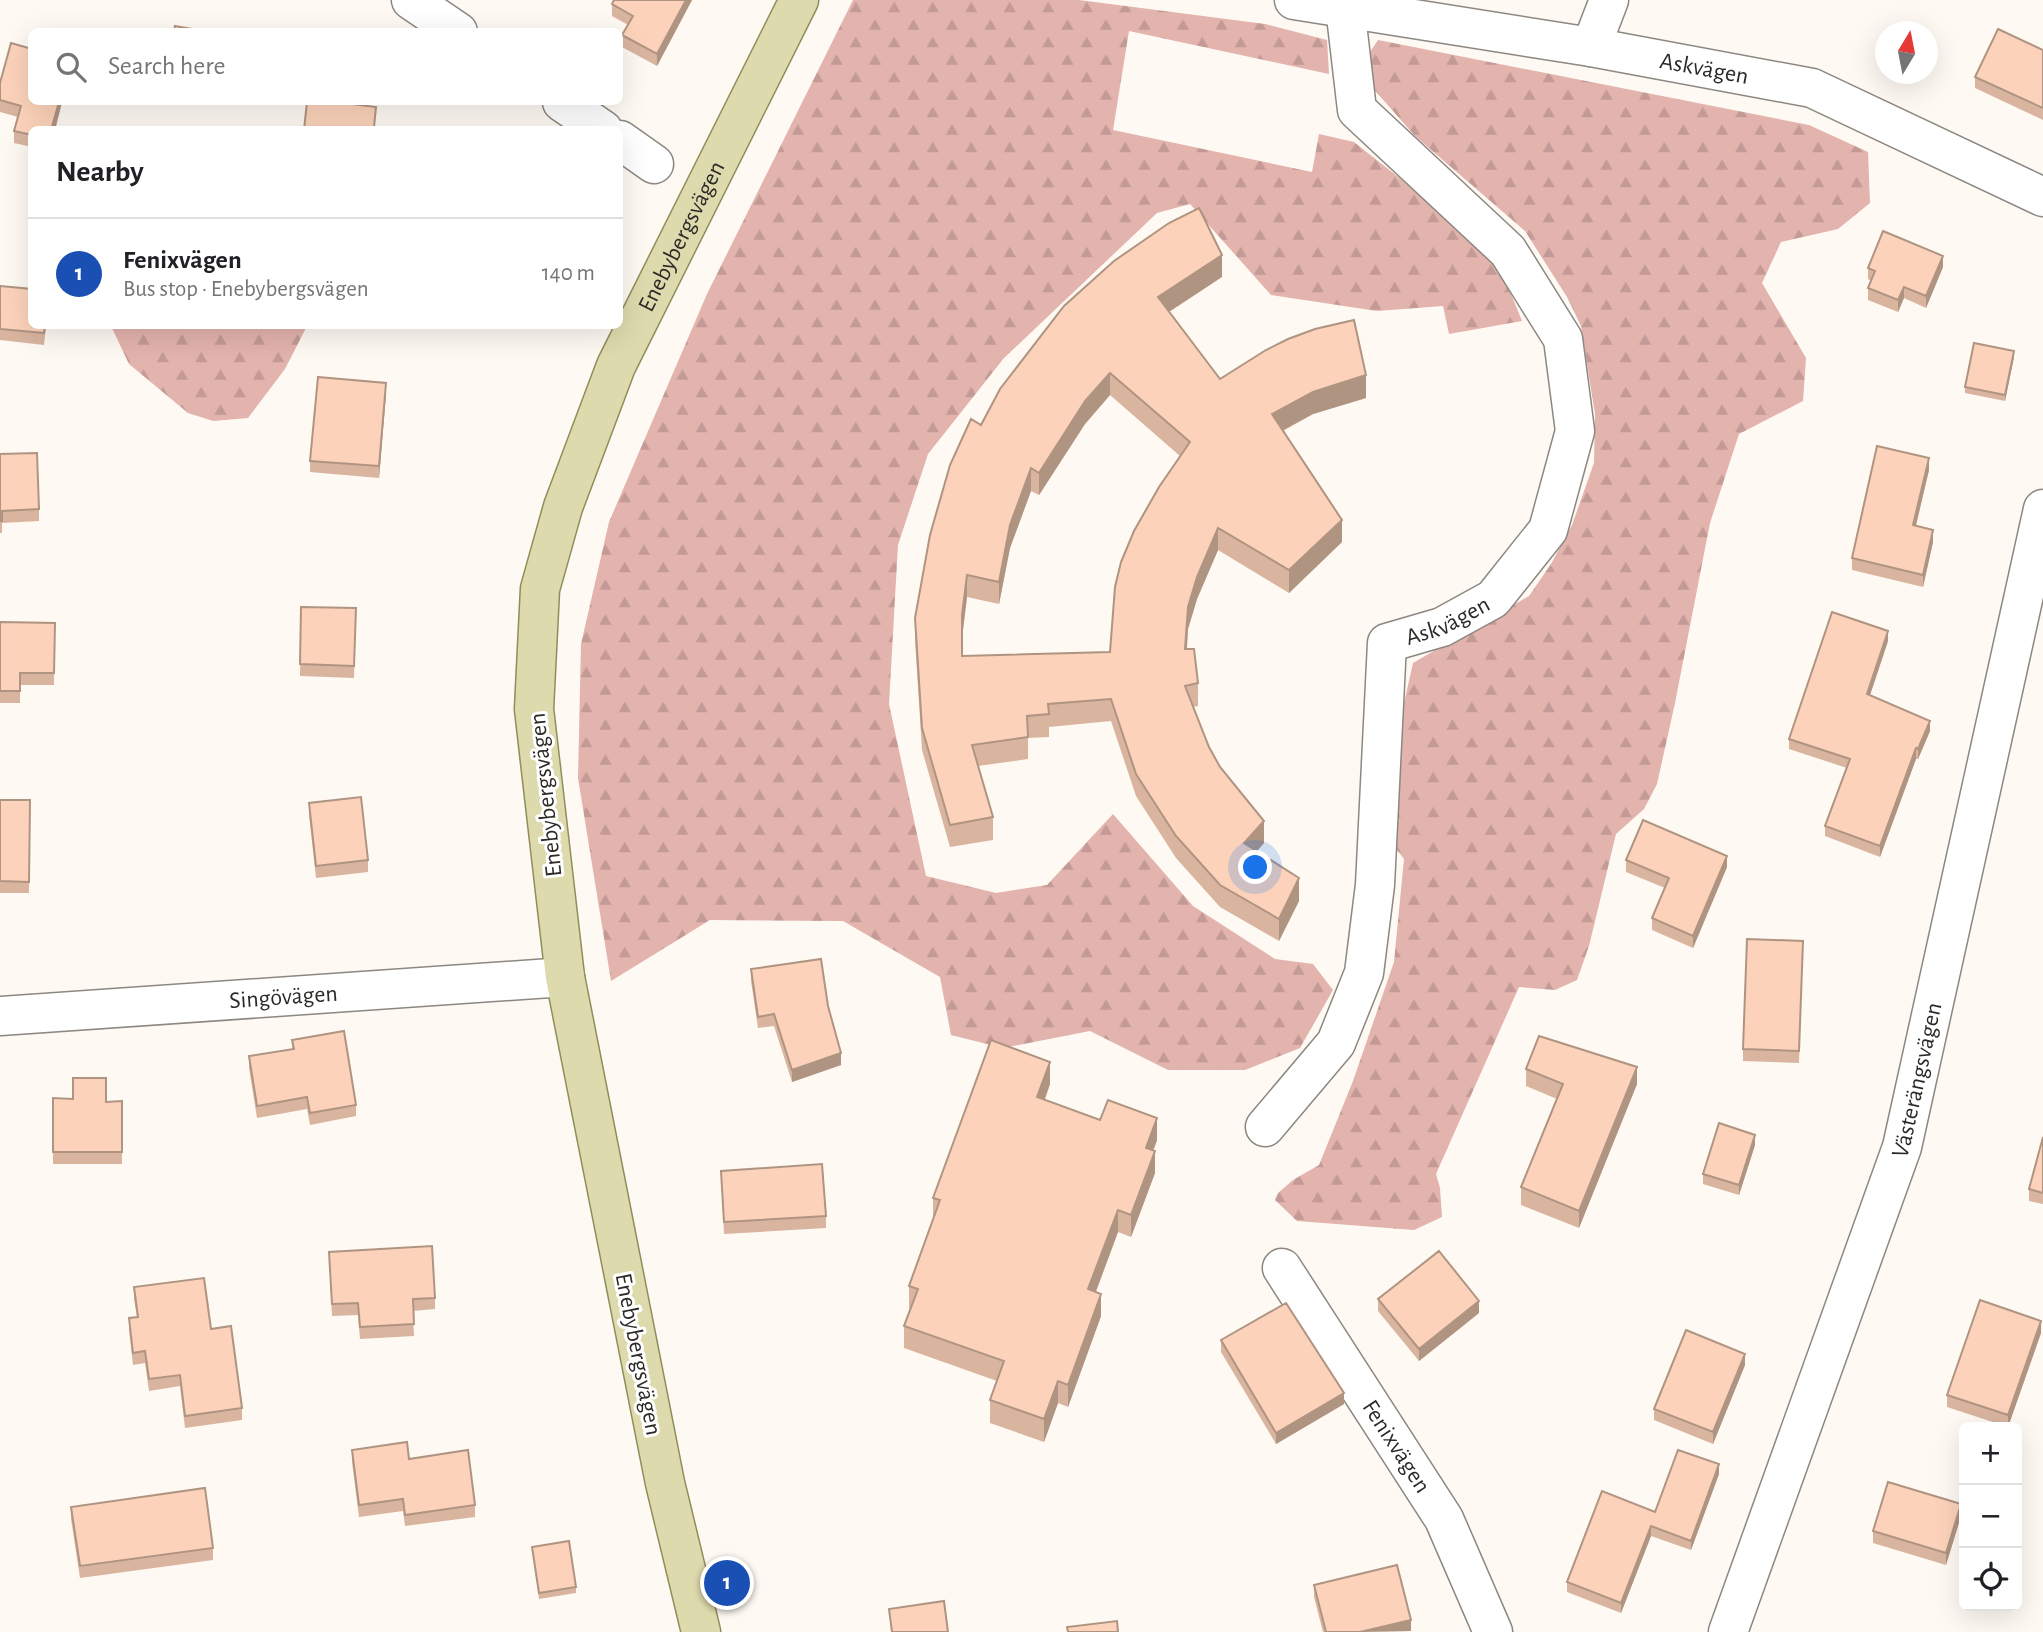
<!DOCTYPE html>
<html lang="en">
<head>
<meta charset="utf-8">
<style>
  :root { --surface:#fff; --page:#f6f6f6; --text:#202124; --muted:#757577; --line:#e0e0e0; --accent:#7c35a8 }
  body { margin:0; font-family:"Alegreya Sans",sans-serif; background:var(--page); color:var(--text) }
  .controls { position:absolute; right:21px; bottom:21px; display:grid; overflow:hidden; border-radius:10px; box-shadow:0 7px 28px #0002 }
  .controls button { width:63px; height:63px; display:grid; place-items:center; padding:0; border:0; border-bottom:2px solid var(--line); background:var(--surface); color:var(--text); font:35px sans-serif }
  .compass { position:absolute; left:1875px; top:21px; width:63px; height:63px; border-radius:50%; background:var(--surface); box-shadow:0 7px 28px #0002; rotate:10deg }
  .you { position:absolute; left:1256px; top:868px; width:24px; height:24px; margin:-18px; border:5px solid #fff; border-radius:50%; background:#1a73e8; box-shadow:0 0 0 10px #1a73e833 }
  .badge { display:grid; place-items:center; width:46px; height:46px; border-radius:50%; background:var(--accent); color:#fff; font-size:23px; font-weight:700 }
  .pin { position:absolute; translate:-50% -50%; border:4px solid #fff; box-shadow:0 2px 7px #0006 }
  .list { margin:0; padding:0; list-style:none }
  h2 { display:flex; justify-content:space-between; align-items:center; height:91px; margin:0; padding:0 28px; font-size:30px }
  h2 small { font-size:23px; font-weight:400; color:var(--muted) }
  .list li { display:grid; grid-template-columns:46px 1fr auto; gap:21px; align-items:center; box-sizing:border-box; height:112px; padding:0 28px; border-top:2px solid var(--line) }
  .list b { display:block; font-size:26px; white-space:nowrap }
  .list p { margin:0; font-size:23px; white-space:nowrap; color:var(--muted) }
  .list em { font-size:23px; font-style:normal; color:var(--muted) }
  .icon { flex:none; width:38px; height:38px; fill:none; stroke:currentColor; stroke-width:2; stroke-linecap:round; stroke-linejoin:round }
  .map { position:relative; flex:none; width:2043px; height:1632px; overflow:hidden }
  .search { position:absolute; background:var(--surface); box-shadow:0 7px 28px #0002; left:28px; top:28px; width:595px; height:77px; display:flex; align-items:center; gap:18px; box-sizing:border-box; padding:0 24px; border-radius:10px; color:var(--muted); font-size:26px }
  .panel { position:absolute; background:var(--surface); box-shadow:0 7px 28px #0002; left:28px; top:126px; width:595px; height:203px; border-radius:10px }
  .map>svg:first-child { display:block }
  .forest { fill:url(#forest-firs) }
  .lines { fill:none; stroke-linecap:round; stroke-linejoin:round }
  .minor-casing { stroke:#8c8881; stroke-width:41 }
  .major-casing { stroke:#908d5b; stroke-width:41 }
  .minor { stroke:#fff; stroke-width:38 }
  .major { stroke:#dddaad; stroke-width:38 }
  .wall { fill:#d9b5a0; fill-rule:evenodd }
  .shaded-wall { fill:#b09482 }
  .building { fill:#fcd3ba; stroke:#b09482; stroke-width:2; fill-rule:evenodd }
  .labels { text-anchor:middle; stroke-width:6; stroke-linejoin:round; paint-order:stroke }
  .street-label { font-size:24px; fill:#2b2a27; stroke:#fff }
</style>
</head>
<body>
<div class="map">
<svg width="2043" height="1632" viewBox="0 0 2043 1632">
  <defs>
    <pattern id="forest-firs" width="22" height="20" patternUnits="userSpaceOnUse" patternTransform="scale(1.75)"><rect width="22" height="20" fill="#e3b3ad"/><path d="M5 1l3.5 6h-7zM16 11l3.5 6h-7z" fill="#c39a95"/></pattern>
  </defs>
  <rect width="100%" height="100%" fill="#fef9f2"/>
  <path class="forest" d="M 853,0 L 1079,0 L 1265,24 L 1327,40 L 1329,74 L 1129,31 L 1113,130 L 1312,172 L 1319,134 L 1354,142 L 1402,180 L 1501,269 L 1522,321 L 1449,334 L 1443,306 L 1377,311 L 1271,295 L 1190,204 L 1157,213 L 1004,358 L 928,454 L 898,545 L 889,704 L 926,876 L 996,893 L 1047,885 L 1113,814 L 1193,906 L 1275,959 L 1313,964 L 1333,990 L 1300,1048 L 1245,1070 L 1168,1070 L 1090,1031 L 1003,1048 L 951,1035 L 940,977 L 843,921 L 710,920 L 611,981 L 578,778 L 581,644 L 609,522 L 707,294 Z
    M 1378,40 L 1809,125 L 1868,152 L 1870,203 L 1838,229 L 1781,242 L 1762,283 L 1806,358 L 1803,401 L 1739,434 L 1710,523 L 1675,703 L 1657,784 L 1644,809 L 1616,834 L 1589,946 L 1577,980 L 1555,990 L 1519,987 L 1436,1174 L 1440,1188 L 1442,1217 L 1414,1230 L 1297,1221 L 1275,1200 L 1278,1193 L 1293,1180 L 1319,1165 L 1353,1081 L 1394,962 L 1404,859 L 1390,841 L 1397,734 L 1413,663 L 1529,596 L 1551,564 L 1572,525 L 1594,463 L 1595,414 L 1581,326 L 1567,297 L 1525,231 L 1415,136 L 1370,85 L 1366,58 Z
    M 111,326 L 307,326 L 285,369 L 248,418 L 213,421 L 188,413 L 129,364 Z"/>
  <g class="lines">
    <defs>
      <g id="minor">
        <path d="M 411,0 L 458,32"/>
        <path id="s1" d="M 1294,0 L 1591,47 L 1812,88 L 2043,197"/>
        <path d="M 1591,47 L 1609,0"/>
        <path d="M 562,102 L 603,130"/>
        <path d="M 620,140 L 654,164"/>
        <path id="s2" d="M 0,1016 L 565,977"/>
        <path id="s3" d="M 1265,1127 L 1336,1043 L 1364,973 L 1375,885 L 1387,643 L 1442,627 L 1493,599 L 1548,530 L 1575,431 L 1563,339 L 1508,251 L 1357,110 L 1345,7"/>
        <path id="s4" d="M 1282,1268 L 1444,1519 L 1493,1632"/>
        <path id="s5" d="M 1728,1632 L 1902,1147 L 2043,509"/>
      </g>
      <g id="major">
        <path id="s6" d="M 701,1632 L 665,1483 L 565,977 L 534,709 L 540,589 L 563,507 L 616,366 L 799,0"/>
      </g>
    </defs>
    <use href="#minor" class="minor-casing"/>
    <use href="#major" class="major-casing"/>
    <use href="#minor" class="minor"/>
    <use href="#major" class="major"/>
  </g>
  <path class="wall" d="M 614,0 L 692,0 L 657,66 L 622,47 L 622,35 L 628,25 L 612,16 L 612,4 Z
    M 2043,50 L 2043,120 L 1975,88 L 1975,77 Z
    M 0,83 L 32,102 L 62,102 L 55,130 L 32,130 L 32,147 L 14,143 L 14,131 L 18,117 L 0,112 Z
    M 1943,267 L 1926,308 L 1904,298 L 1898,312 L 1868,300 L 1868,288 L 1871,281 L 1868,279 L 1868,268 Z
    M 1222,277 L 1169,312 L 1220,379 L 1366,398 L 1313,414 L 1283,431 L 1342,542 L 1289,593 L 1218,550 L 1197,599 L 1188,629 L 1187,649 L 1198,683 L 1198,706 L 1193,707 L 1209,747 L 1264,843 L 1257,851 L 1299,901 L 1279,941 L 1220,907 L 1176,858 L 1136,796 L 1111,721 L 1049,727 L 1049,737 L 1028,738 L 1028,759 L 978,766 L 993,817 L 993,840 L 950,847 L 922,750 L 915,640 L 915,618 L 981,425 ZM 1110,395 L 1180,456 L 1110,652 L 962,656 L 962,637 L 967,597 L 999,604 L 1010,548 L 1031,491 L 1039,495 L 1085,424 Z
    M 0,286 L 46,326 L 44,345 L 0,340 Z
    M 2014,357 L 2005,401 L 1965,393 L 1965,387 Z
    M 386,394 L 379,478 L 310,472 L 310,461 Z
    M 0,454 L 39,509 L 39,521 L 2,523 L 2,533 L 0,533 Z
    M 1929,470 L 1916,526 L 1933,542 L 1923,587 L 1852,570 L 1852,558 Z
    M 301,607 L 356,608 L 354,678 L 300,676 Z
    M 0,622 L 55,623 L 54,685 L 20,685 L 20,703 L 0,703 Z
    M 1888,641 L 1870,695 L 1930,731 L 1918,759 L 1916,759 L 1880,857 L 1825,836 L 1825,826 L 1847,768 L 1789,749 L 1789,739 Z
    M 0,800 L 30,800 L 29,893 L 0,893 Z
    M 309,803 L 368,860 L 368,872 L 316,878 L 309,815 Z
    M 1626,860 L 1727,867 L 1693,948 L 1652,930 L 1652,918 L 1665,888 L 1626,872 Z
    M 1803,953 L 1799,1063 L 1743,1061 L 1743,1049 Z
    M 751,969 L 828,1006 L 841,1065 L 792,1082 L 774,1026 L 758,1028 L 751,981 Z
    M 292,1040 L 356,1105 L 356,1116 L 310,1125 L 307,1109 L 257,1118 L 249,1068 L 249,1056 L 292,1049 Z
    M 1526,1069 L 1637,1084 L 1579,1228 L 1521,1205 L 1521,1187 L 1557,1099 L 1526,1086 Z
    M 1050,1084 L 1045,1100 L 1157,1140 L 1153,1151 L 1155,1173 L 1131,1237 L 1118,1232 L 1096,1292 L 1101,1316 L 1068,1407 L 1058,1403 L 1044,1442 L 990,1423 L 990,1400 L 997,1381 L 904,1348 L 904,1326 L 911,1309 L 909,1308 L 909,1286 L 933,1218 L 933,1198 Z
    M 53,1098 L 106,1102 L 122,1101 L 122,1164 L 53,1164 Z
    M 2043,1137 L 2043,1204 L 2029,1201 L 2029,1189 Z
    M 1755,1145 L 1739,1195 L 1703,1184 L 1703,1174 Z
    M 721,1171 L 826,1216 L 826,1228 L 724,1234 Z
    M 329,1252 L 435,1298 L 435,1309 L 413,1311 L 414,1336 L 360,1339 L 358,1315 L 332,1316 Z
    M 134,1287 L 211,1329 L 242,1408 L 242,1420 L 185,1428 L 180,1386 L 149,1391 L 145,1363 L 133,1365 L 129,1330 L 129,1318 L 137,1317 L 134,1299 Z
    M 1378,1299 L 1479,1313 L 1419,1361 L 1378,1311 Z
    M 2041,1333 L 2008,1427 L 1947,1407 L 1947,1395 Z
    M 1221,1340 L 1344,1404 L 1276,1444 L 1221,1352 Z
    M 1745,1365 L 1713,1444 L 1654,1420 L 1654,1409 Z
    M 352,1450 L 409,1459 L 475,1505 L 475,1517 L 405,1526 L 403,1511 L 359,1517 L 352,1462 Z
    M 1719,1474 L 1691,1550 L 1651,1536 L 1621,1613 L 1567,1592 L 1567,1582 L 1655,1512 Z
    M 71,1507 L 213,1548 L 213,1560 L 80,1578 L 71,1519 Z
    M 1961,1516 L 1946,1565 L 1873,1543 L 1873,1531 Z
    M 532,1547 L 576,1587 L 576,1593 L 539,1599 Z
    M 1314,1585 L 1411,1631 L 1323,1632 L 1314,1597 Z"/>
  <path class="shaded-wall" d="M 686,0 L 692,0 L 657,66 L 657,54 Z
    M 59,102 L 62,102 L 55,130 L 51,130 Z
    M 1222,255 L 1222,277 L 1158,319 L 1158,297 Z
    M 1943,256 L 1943,267 L 1926,308 L 1926,296 Z
    M 1904,287 L 1904,298 L 1898,312 L 1898,300 Z
    M 2014,351 L 2014,357 L 2005,401 L 2005,395 Z
    M 1110,373 L 1110,395 L 1085,424 L 1039,495 L 1039,473 L 1085,401 Z
    M 1366,375 L 1366,398 L 1313,414 L 1272,436 L 1272,414 L 1313,392 Z
    M 386,383 L 386,394 L 379,478 L 379,466 Z
    M 1929,458 L 1929,470 L 1913,537 L 1913,525 Z
    M 1031,468 L 1031,491 L 1010,548 L 999,604 L 999,582 L 1010,525 Z
    M 1342,520 L 1342,542 L 1289,593 L 1289,570 Z
    M 1218,528 L 1218,550 L 1197,599 L 1188,629 L 1185,671 L 1185,649 L 1188,607 L 1197,577 Z
    M 1933,530 L 1933,542 L 1923,587 L 1923,575 Z
    M 967,575 L 967,597 L 962,638 L 962,615 Z
    M 1888,631 L 1888,641 L 1867,704 L 1867,694 Z
    M 1930,721 L 1930,731 L 1918,759 L 1918,749 Z
    M 1916,748 L 1916,759 L 1880,857 L 1880,846 Z
    M 1264,821 L 1264,843 L 1244,866 L 1244,843 Z
    M 1727,856 L 1727,867 L 1693,948 L 1693,936 Z
    M 1299,878 L 1299,901 L 1279,941 L 1279,919 Z
    M 841,1053 L 841,1065 L 792,1082 L 792,1070 Z
    M 1050,1062 L 1050,1084 L 1037,1119 L 1037,1097 Z
    M 1637,1067 L 1637,1084 L 1579,1228 L 1579,1211 Z
    M 1157,1118 L 1157,1140 L 1146,1171 L 1146,1148 Z
    M 1755,1135 L 1755,1145 L 1739,1195 L 1739,1185 Z
    M 1155,1151 L 1155,1173 L 1131,1237 L 1131,1215 Z
    M 1118,1210 L 1118,1232 L 1088,1312 L 1088,1289 Z
    M 1101,1294 L 1101,1316 L 1068,1407 L 1068,1385 Z
    M 1479,1301 L 1479,1313 L 1419,1361 L 1419,1349 Z
    M 2041,1321 L 2041,1333 L 2008,1427 L 2008,1415 Z
    M 1745,1354 L 1745,1365 L 1713,1444 L 1713,1432 Z
    M 1058,1381 L 1058,1403 L 1044,1442 L 1044,1419 Z
    M 1344,1393 L 1344,1404 L 1276,1444 L 1276,1433 Z
    M 1719,1464 L 1719,1474 L 1691,1550 L 1691,1541 Z
    M 1961,1504 L 1961,1516 L 1946,1565 L 1946,1553 Z
    M 1651,1526 L 1651,1536 L 1621,1613 L 1621,1603 Z
    M 1411,1620 L 1411,1631 L 1360,1632 Z"/>
  <path class="building" d="M 614,0 L 686,0 L 657,54 L 622,35 L 633,16 L 612,4 Z
    M 175,26 L 209,32 L 174,32 Z
    M 1998,29 L 2043,50 L 2043,108 L 1975,77 Z
    M 11,43 L 32,49 L 32,102 L 59,102 L 51,130 L 32,130 L 32,135 L 14,131 L 21,106 L 0,100 L 0,83 Z
    M 307,102 L 336,102 L 376,107 L 374,127 L 389,130 L 304,130 Z
    M 1199,208 L 1222,255 L 1158,297 L 1220,379 L 1266,350 L 1288,339 L 1315,329 L 1354,320 L 1366,375 L 1313,392 L 1272,414 L 1342,520 L 1289,570 L 1218,528 L 1197,577 L 1188,607 L 1185,649 L 1194,649 L 1198,683 L 1185,686 L 1209,747 L 1220,767 L 1264,821 L 1244,843 L 1299,878 L 1279,919 L 1220,885 L 1176,836 L 1136,774 L 1111,699 L 1048,704 L 1049,714 L 1027,716 L 1028,737 L 972,745 L 993,817 L 950,825 L 922,728 L 915,618 L 930,535 L 950,465 L 971,419 L 981,425 L 1000,389 L 1064,306 L 1114,261 L 1169,223 ZM 1110,373 L 1190,442 L 1159,487 L 1134,531 L 1121,562 L 1115,587 L 1110,652 L 962,656 L 962,615 L 967,575 L 999,582 L 1010,525 L 1031,468 L 1039,473 L 1085,401 Z
    M 1883,231 L 1943,256 L 1926,296 L 1904,287 L 1898,300 L 1868,288 L 1875,271 L 1868,268 Z
    M 0,286 L 32,289 L 32,326 L 45,326 L 44,333 L 0,329 Z
    M 1974,343 L 2014,351 L 2005,395 L 1965,387 Z
    M 318,377 L 386,383 L 379,466 L 310,461 Z
    M 1877,446 L 1929,458 L 1913,525 L 1933,530 L 1923,575 L 1852,558 Z
    M 37,453 L 39,509 L 2,511 L 2,521 L 0,521 L 0,454 Z
    M 301,607 L 356,608 L 354,666 L 300,664 Z
    M 1832,612 L 1888,631 L 1867,694 L 1930,721 L 1918,749 L 1916,748 L 1880,846 L 1825,826 L 1850,759 L 1789,739 Z
    M 0,622 L 55,623 L 54,673 L 20,673 L 20,691 L 0,691 Z
    M 361,797 L 368,860 L 316,866 L 309,803 Z
    M 0,800 L 30,800 L 29,882 L 0,881 Z
    M 1643,820 L 1727,856 L 1693,936 L 1652,918 L 1669,878 L 1626,860 Z
    M 1747,939 L 1803,941 L 1799,1051 L 1743,1049 Z
    M 821,959 L 828,1006 L 841,1053 L 792,1070 L 774,1014 L 758,1017 L 751,969 Z
    M 344,1031 L 356,1105 L 310,1113 L 307,1097 L 257,1106 L 249,1056 L 294,1049 L 292,1040 Z
    M 1539,1036 L 1637,1067 L 1579,1211 L 1521,1187 L 1563,1084 L 1526,1069 Z
    M 991,1040 L 1050,1062 L 1037,1097 L 1100,1120 L 1108,1100 L 1157,1118 L 1146,1148 L 1155,1151 L 1131,1215 L 1118,1210 L 1088,1289 L 1101,1294 L 1068,1385 L 1058,1381 L 1044,1419 L 990,1400 L 1004,1361 L 904,1326 L 918,1289 L 909,1286 L 940,1200 L 933,1198 Z
    M 73,1078 L 106,1078 L 106,1102 L 122,1101 L 122,1152 L 53,1152 L 53,1098 L 73,1099 Z
    M 1719,1123 L 1755,1135 L 1739,1185 L 1703,1174 Z
    M 2043,1137 L 2043,1193 L 2029,1189 Z
    M 822,1164 L 826,1216 L 724,1222 L 721,1171 Z
    M 432,1246 L 435,1298 L 413,1299 L 414,1324 L 360,1327 L 358,1303 L 332,1304 L 329,1252 Z
    M 1439,1251 L 1479,1301 L 1419,1349 L 1378,1299 Z
    M 204,1278 L 211,1329 L 231,1326 L 242,1408 L 185,1416 L 180,1375 L 149,1379 L 145,1351 L 133,1353 L 129,1318 L 138,1317 L 134,1287 Z
    M 1980,1300 L 2041,1321 L 2008,1415 L 1947,1395 Z
    M 1286,1303 L 1344,1393 L 1276,1433 L 1221,1340 Z
    M 1686,1330 L 1745,1354 L 1713,1432 L 1654,1409 Z
    M 407,1442 L 409,1459 L 468,1450 L 475,1505 L 405,1515 L 403,1499 L 359,1505 L 352,1450 Z
    M 1678,1450 L 1719,1464 L 1691,1541 L 1651,1526 L 1621,1603 L 1567,1582 L 1602,1491 L 1655,1512 Z
    M 1888,1482 L 1961,1504 L 1946,1553 L 1873,1531 Z
    M 205,1488 L 213,1548 L 80,1566 L 71,1507 Z
    M 569,1541 L 576,1587 L 539,1593 L 532,1547 Z
    M 1397,1565 L 1411,1620 L 1360,1632 L 1326,1632 L 1314,1585 Z
    M 944,1601 L 948,1632 L 892,1632 L 889,1609 Z
    M 1117,1621 L 1118,1632 L 1068,1632 L 1067,1627 Z"/>
  <g class="labels">
    <g class="street-label">
      <text dy="8" stroke="none"><textPath href="#s1" startOffset="416">Askvägen</textPath></text>
      <text dy="8" stroke="none"><textPath href="#s6" startOffset="1440">Enebybergsvägen</textPath></text>
      <text dy="8" stroke="none"><textPath href="#s3" startOffset="581">Askvägen</textPath></text>
      <text transform="translate(545 795) rotate(-96)" y="8">Enebybergsvägen</text>
      <text dy="8" stroke="none"><textPath href="#s2" startOffset="284">Singövägen</textPath></text>
      <text dy="8" stroke="none"><textPath href="#s5" startOffset="584">Västerängsvägen</textPath></text>
      <text transform="translate(639 1354) rotate(79)" y="8">Enebybergsvägen</text>
      <text dy="8" stroke="none"><textPath href="#s4" startOffset="212">Fenixvägen</textPath></text>
    </g>
  </g>
</svg>
<div class="controls">
<button>+</button>
<button>−</button>
<button><svg class="icon" aria-label="locate" viewBox="0 0 24 24"><circle cx="12" cy="12" r="6"/><path d="M12 2v4M12 18v4M2 12h4M18 12h4"/></svg></button>
</div>
<svg class="compass" viewBox="-18 -18 36 36"><path d="M0-13l5 13h-10z" fill="#e53935"/><path d="M0 13l5-13h-10z" fill="#757577"/></svg>
<div class="you"></div>
<div class="pin badge" style="left:727px;top:1583px;background:#1a4fb4">1</div>
<div class="search"><svg class="icon" aria-label="search" viewBox="0 0 24 24"><circle cx="10" cy="10" r="6"/><path d="M15 15l6 6"/></svg>Search here</div>
<section class="panel">
<h2>Nearby<small></small></h2>
<ul class="list">
<li><span class="badge" style="background:#1a4fb4">1</span><div><b>Fenixvägen</b><p>Bus stop · Enebybergsvägen</p></div><em>140 m</em></li>
</ul>
</section>
</div>
</body>
</html>
